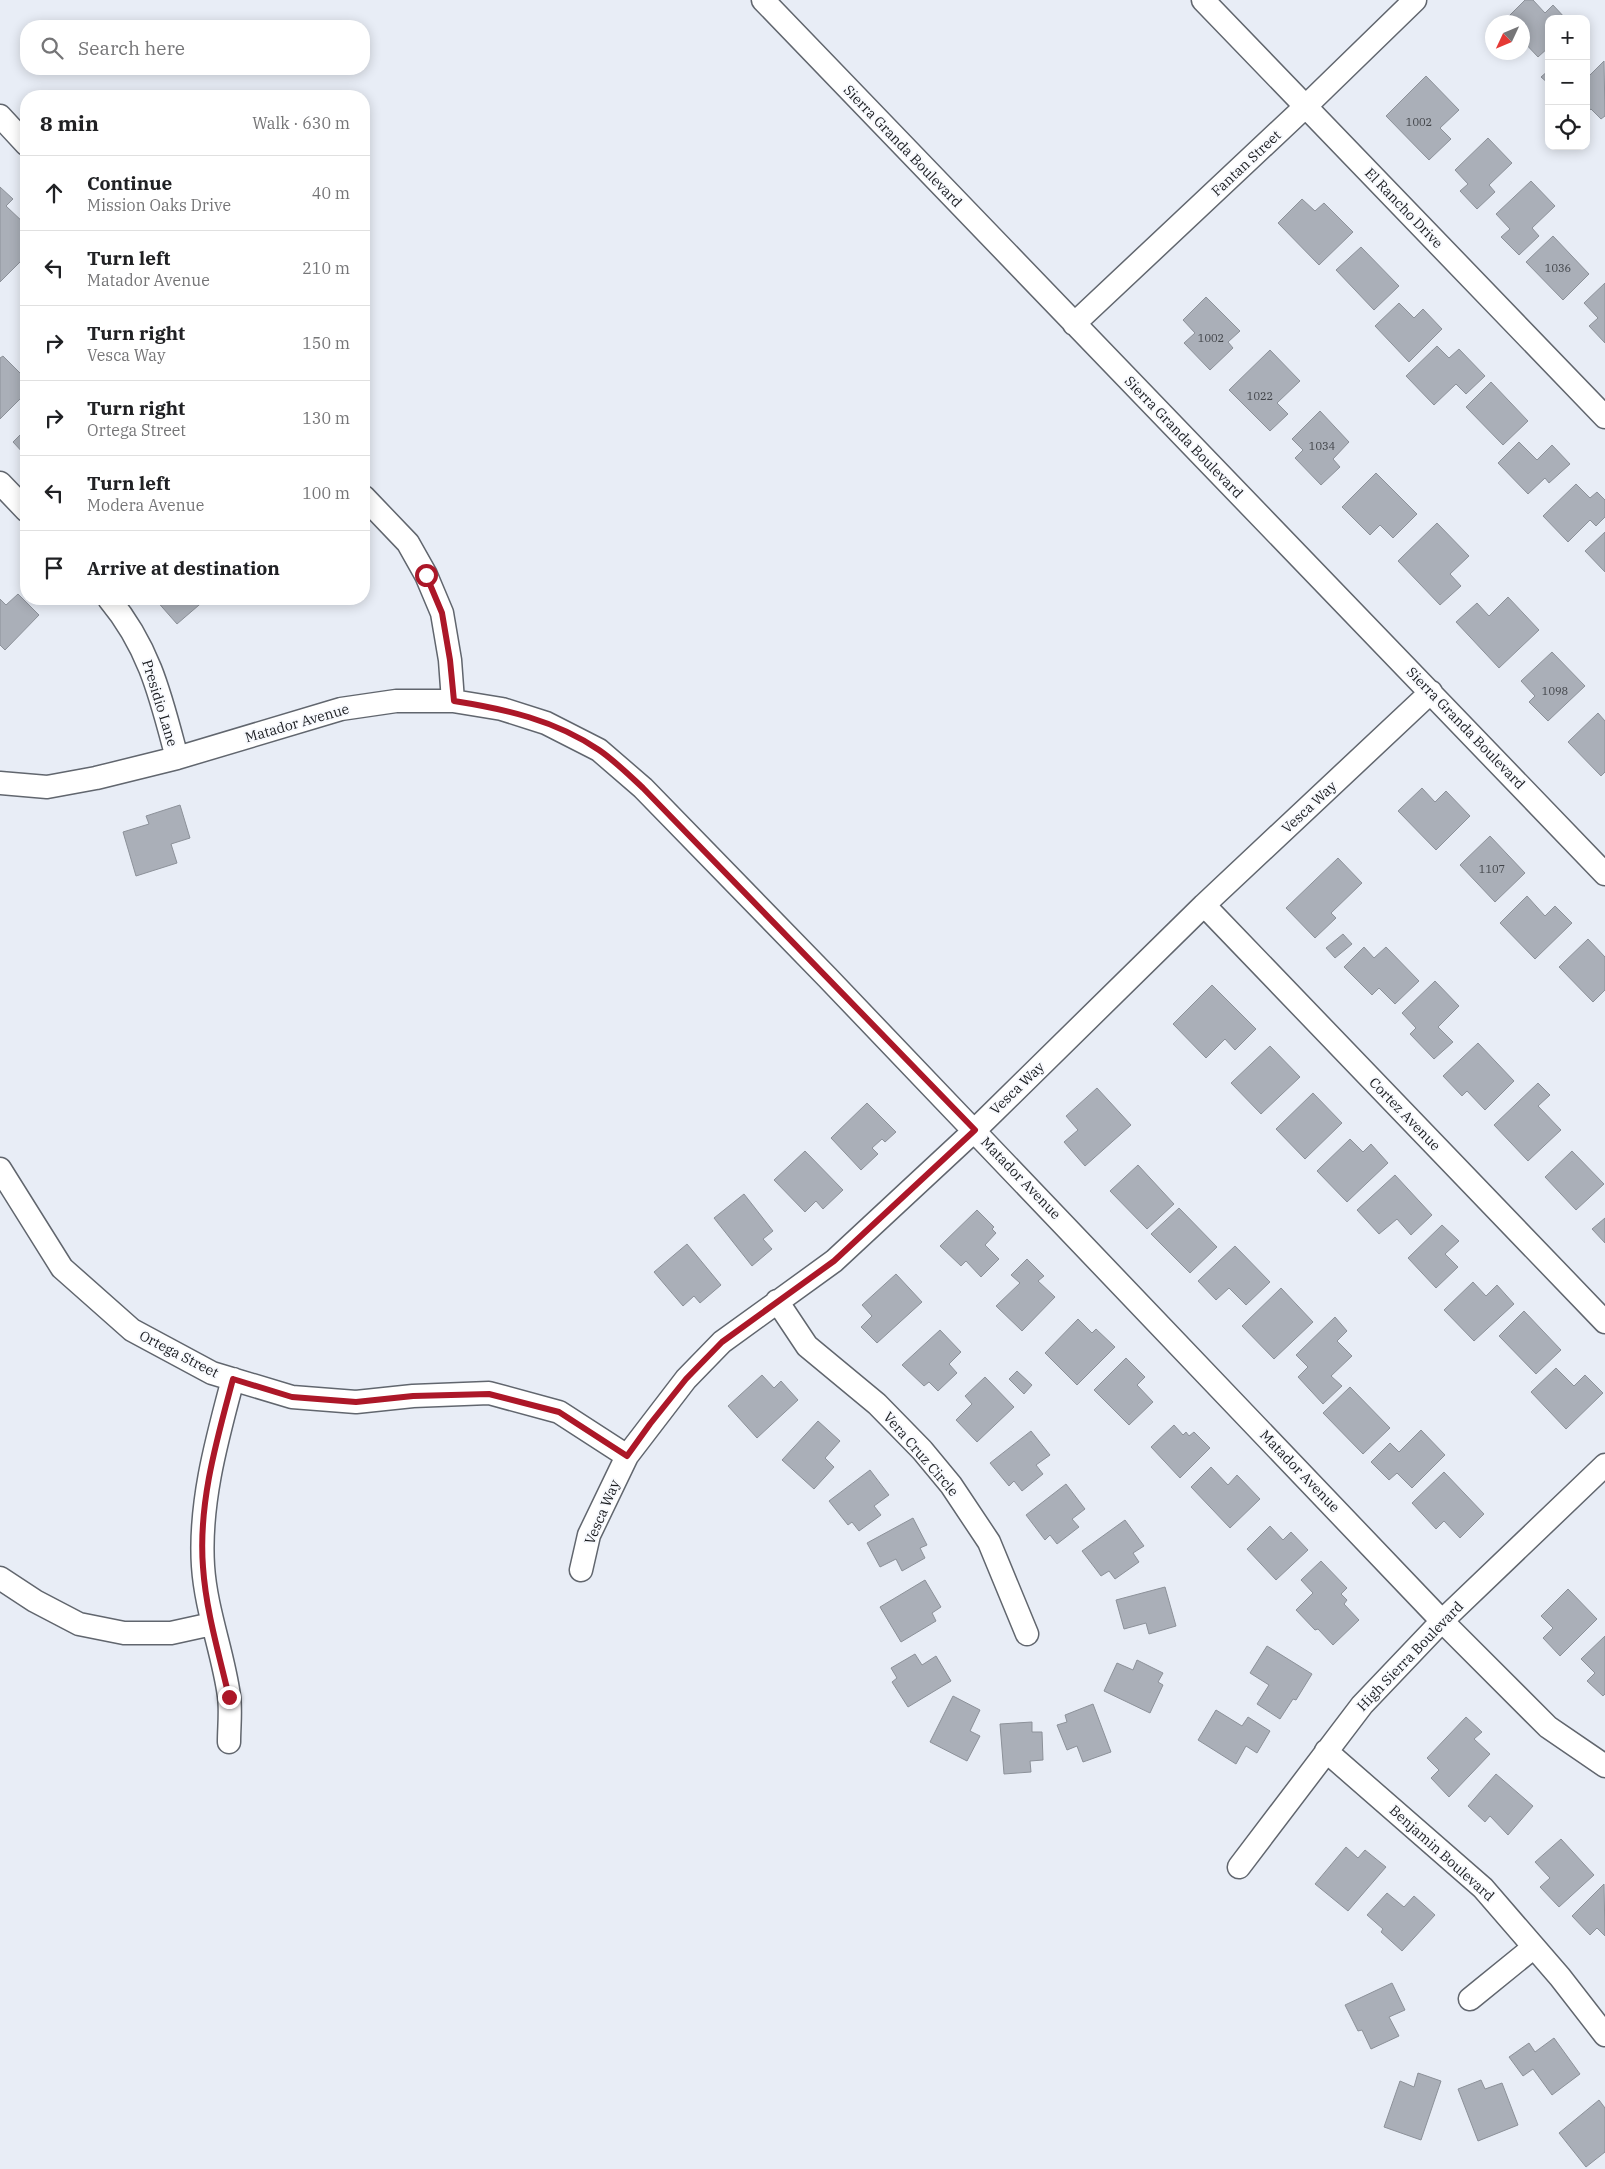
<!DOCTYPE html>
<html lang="en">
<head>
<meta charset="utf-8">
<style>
  :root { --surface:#fff; --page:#f6f6f6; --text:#202124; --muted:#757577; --line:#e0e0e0 }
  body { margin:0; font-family:"IBM Plex Serif",serif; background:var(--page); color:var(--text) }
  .controls { position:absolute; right:15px; top:15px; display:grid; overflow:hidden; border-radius:10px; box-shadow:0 2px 12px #0003 }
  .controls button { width:45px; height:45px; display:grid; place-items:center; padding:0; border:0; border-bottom:1px solid var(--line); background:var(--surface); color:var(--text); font:25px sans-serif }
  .compass { position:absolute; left:1485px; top:15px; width:45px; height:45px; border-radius:50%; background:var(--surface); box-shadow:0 2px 12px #0003; rotate:226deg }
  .stop { position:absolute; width:15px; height:15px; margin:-11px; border:4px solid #ac1728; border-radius:50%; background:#fff }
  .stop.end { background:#ac1728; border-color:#fff; box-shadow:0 1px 5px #0008 }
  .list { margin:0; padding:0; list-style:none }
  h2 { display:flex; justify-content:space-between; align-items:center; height:65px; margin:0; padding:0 20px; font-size:21px }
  h2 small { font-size:16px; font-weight:400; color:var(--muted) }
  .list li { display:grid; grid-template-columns:32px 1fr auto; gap:15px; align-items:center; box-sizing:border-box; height:75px; padding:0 20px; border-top:1px solid var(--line) }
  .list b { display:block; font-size:19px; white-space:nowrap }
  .list p { margin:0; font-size:16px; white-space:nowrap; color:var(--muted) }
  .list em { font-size:16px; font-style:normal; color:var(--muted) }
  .icon { flex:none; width:28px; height:28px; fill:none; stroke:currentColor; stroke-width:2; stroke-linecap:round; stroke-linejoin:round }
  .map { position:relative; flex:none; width:1605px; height:2169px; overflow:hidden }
  .search { position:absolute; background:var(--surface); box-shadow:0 2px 12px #0003; left:20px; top:20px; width:350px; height:55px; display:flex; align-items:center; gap:12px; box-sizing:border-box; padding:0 18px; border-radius:20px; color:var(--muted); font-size:19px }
  .panel { position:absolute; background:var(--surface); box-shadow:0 2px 12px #0003; left:20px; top:90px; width:350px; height:515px; border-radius:20px }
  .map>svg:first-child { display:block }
  .building { fill:#aaafb8; stroke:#8c9199 }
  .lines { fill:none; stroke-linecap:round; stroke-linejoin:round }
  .minor-casing { stroke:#61666e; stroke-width:25 }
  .minor { stroke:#fff; stroke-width:22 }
  .route { stroke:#ac1728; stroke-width:6 }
  .labels { text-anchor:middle; stroke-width:4; stroke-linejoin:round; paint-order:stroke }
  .number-label { font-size:11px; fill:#3f4247 }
  .street-label { font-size:14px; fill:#1b1d21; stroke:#f8fafe }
</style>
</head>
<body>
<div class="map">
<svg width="1605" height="2169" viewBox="0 0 1605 2169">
  <rect width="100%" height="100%" fill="#e8edf6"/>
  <path class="building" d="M 1525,0 L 1533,0 L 1545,13 L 1553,5 L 1566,19 L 1549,19 L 1549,47 L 1538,57 L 1522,40 L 1522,22 L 1504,21 Z
    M 1604,61 L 1605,116 L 1601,119 L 1591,109 L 1586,113 L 1586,73 L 1589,76 Z
    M 1549,70 L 1549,84 L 1541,77 Z
    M 1426,76 L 1459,110 L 1440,128 L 1451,139 L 1429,160 L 1386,116 Z
    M 1488,138 L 1512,163 L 1489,185 L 1495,192 L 1477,209 L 1460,191 L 1468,184 L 1455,170 Z
    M 1531,181 L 1555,206 L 1532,228 L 1539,236 L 1519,255 L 1501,237 L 1510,229 L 1496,214 Z
    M 0,187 L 13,199 L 6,206 L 25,224 L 26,223 L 26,256 L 0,282 Z
    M 1302,199 L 1315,211 L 1324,203 L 1353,232 L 1319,265 L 1278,223 Z
    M 1553,236 L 1589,274 L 1563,300 L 1526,262 Z
    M 1361,247 L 1399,286 L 1374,310 L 1336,270 Z
    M 1605,283 L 1605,343 L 1589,326 L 1598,318 L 1584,303 Z
    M 1206,297 L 1240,331 L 1228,342 L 1233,348 L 1210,370 L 1184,343 L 1195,333 L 1183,320 Z
    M 1399,303 L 1414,318 L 1423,309 L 1442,329 L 1409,362 L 1375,326 Z
    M 1437,346 L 1449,358 L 1459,349 L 1485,376 L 1466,394 L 1456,384 L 1434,405 L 1406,376 Z
    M 1270,350 L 1300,381 L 1277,403 L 1288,414 L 1270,431 L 1229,390 Z
    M 3,356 L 26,379 L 26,393 L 0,419 L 0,358 Z
    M 1491,382 L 1528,421 L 1503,445 L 1466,407 Z
    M 1320,411 L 1349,442 L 1333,459 L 1340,467 L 1321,485 L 1295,458 L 1303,450 L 1292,439 Z
    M 26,429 L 26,456 L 13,442 Z
    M 1519,442 L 1537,460 L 1552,445 L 1570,464 L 1549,483 L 1545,478 L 1528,494 L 1498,463 Z
    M 1376,473 L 1417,514 L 1393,538 L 1380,525 L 1370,535 L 1342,507 Z
    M 1576,484 L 1590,498 L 1597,492 L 1605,500 L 1605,517 L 1596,526 L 1590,520 L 1568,542 L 1543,516 Z
    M 1437,523 L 1469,556 L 1450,574 L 1461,586 L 1440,605 L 1398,561 Z
    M 1605,532 L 1605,572 L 1585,551 Z
    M 18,594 L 39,615 L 5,650 L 0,645 L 0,599 L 6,605 Z
    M 1508,597 L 1539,630 L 1499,668 L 1456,622 L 1477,603 L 1489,616 Z
    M 155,599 L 206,599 L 177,624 Z
    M 1552,652 L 1585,686 L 1548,721 L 1529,702 L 1535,696 L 1521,681 Z
    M 1598,713 L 1605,721 L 1605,772 L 1601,776 L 1568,742 Z
    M 1422,788 L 1435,802 L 1446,791 L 1470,816 L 1436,850 L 1398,811 Z
    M 180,805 L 190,838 L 171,844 L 177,863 L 136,876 L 123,832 L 149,824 L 146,816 Z
    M 1490,836 L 1525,873 L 1495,902 L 1460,865 Z
    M 1338,858 L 1362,883 L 1331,913 L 1336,918 L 1315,938 L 1286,908 Z
    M 1527,896 L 1545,916 L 1555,906 L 1572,923 L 1535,959 L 1500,923 Z
    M 1343,934 L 1352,944 L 1335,958 L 1326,948 Z
    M 1588,939 L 1605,957 L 1605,990 L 1593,1002 L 1559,967 Z
    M 1364,947 L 1374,958 L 1386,947 L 1419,981 L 1395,1004 L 1379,988 L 1372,995 L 1344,967 Z
    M 1435,981 L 1459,1006 L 1438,1027 L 1453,1042 L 1434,1059 L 1410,1034 L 1416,1028 L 1402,1013 Z
    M 1212,985 L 1256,1029 L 1235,1050 L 1225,1039 L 1206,1058 L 1173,1024 Z
    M 1478,1043 L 1514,1081 L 1485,1110 L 1467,1091 L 1462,1096 L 1443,1076 Z
    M 1270,1046 L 1300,1077 L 1261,1114 L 1231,1083 Z
    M 1538,1083 L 1550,1095 L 1538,1106 L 1561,1130 L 1528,1161 L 1494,1125 Z
    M 1097,1088 L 1131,1125 L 1085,1166 L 1064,1142 L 1078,1130 L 1066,1116 Z
    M 1313,1093 L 1342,1123 L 1305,1159 L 1276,1129 Z
    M 867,1103 L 896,1132 L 885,1142 L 882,1139 L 872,1148 L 878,1154 L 861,1170 L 831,1138 Z
    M 1350,1139 L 1363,1152 L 1371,1144 L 1388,1163 L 1347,1202 L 1317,1171 Z
    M 805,1151 L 843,1190 L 823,1209 L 816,1201 L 805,1212 L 774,1180 Z
    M 1572,1151 L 1604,1184 L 1576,1210 L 1545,1177 Z
    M 1138,1165 L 1174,1204 L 1147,1229 L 1110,1191 Z
    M 1395,1175 L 1432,1215 L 1411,1235 L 1397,1219 L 1379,1234 L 1357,1210 Z
    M 744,1194 L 773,1231 L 763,1239 L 772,1249 L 752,1266 L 714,1218 Z
    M 1179,1208 L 1217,1247 L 1190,1273 L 1151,1234 Z
    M 977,1210 L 994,1227 L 992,1229 L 996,1233 L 985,1245 L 999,1259 L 981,1277 L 966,1261 L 961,1266 L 940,1246 Z
    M 1605,1218 L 1605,1243 L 1592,1229 Z
    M 1442,1225 L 1459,1241 L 1445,1254 L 1458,1267 L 1436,1288 L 1408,1258 Z
    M 687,1244 L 721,1285 L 700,1303 L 694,1296 L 683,1306 L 654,1272 Z
    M 1235,1246 L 1270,1282 L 1246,1305 L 1229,1288 L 1216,1300 L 1198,1281 Z
    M 1027,1259 L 1044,1276 L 1038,1281 L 1055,1297 L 1022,1331 L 996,1306 L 1020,1283 L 1011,1275 Z
    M 896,1274 L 922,1302 L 877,1343 L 861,1327 L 872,1316 L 862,1305 Z
    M 1473,1282 L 1486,1296 L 1497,1285 L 1514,1304 L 1474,1341 L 1444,1310 Z
    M 1281,1288 L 1313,1322 L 1274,1359 L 1242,1326 Z
    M 1524,1311 L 1561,1350 L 1536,1374 L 1499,1336 Z
    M 1335,1317 L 1347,1331 L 1337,1341 L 1352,1356 L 1331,1376 L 1342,1386 L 1323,1404 L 1298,1377 L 1308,1367 L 1296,1355 Z
    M 1078,1319 L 1092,1333 L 1096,1329 L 1115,1347 L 1077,1385 L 1045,1353 Z
    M 940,1330 L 961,1352 L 949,1364 L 957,1373 L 938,1391 L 929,1382 L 924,1386 L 902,1365 Z
    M 1126,1358 L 1145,1377 L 1137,1385 L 1153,1402 L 1129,1425 L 1094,1390 Z
    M 1556,1368 L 1574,1386 L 1585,1375 L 1603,1393 L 1566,1429 L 1531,1392 Z
    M 1017,1371 L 1032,1385 L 1024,1394 L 1009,1379 Z
    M 762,1375 L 774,1388 L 781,1381 L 798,1400 L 757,1438 L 728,1406 Z
    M 985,1377 L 1014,1407 L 977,1442 L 956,1420 L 972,1404 L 965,1396 Z
    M 1350,1387 L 1390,1428 L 1363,1454 L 1323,1413 Z
    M 818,1421 L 840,1441 L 825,1458 L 834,1467 L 814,1489 L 782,1460 Z
    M 1174,1425 L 1183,1435 L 1186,1432 L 1189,1436 L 1194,1432 L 1210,1448 L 1180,1478 L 1151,1447 Z
    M 1421,1430 L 1445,1455 L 1412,1488 L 1397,1473 L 1389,1480 L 1371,1462 L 1390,1443 L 1399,1452 Z
    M 1031,1431 L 1050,1455 L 1036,1465 L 1043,1474 L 1022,1491 L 1014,1481 L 1009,1486 L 990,1463 Z
    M 1211,1467 L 1228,1485 L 1237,1475 L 1260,1499 L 1230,1528 L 1191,1487 Z
    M 870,1470 L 889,1495 L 874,1506 L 881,1515 L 859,1531 L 852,1522 L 848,1525 L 829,1501 Z
    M 1444,1472 L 1484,1514 L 1460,1538 L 1444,1521 L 1436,1529 L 1412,1503 Z
    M 1066,1484 L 1085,1509 L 1072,1519 L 1079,1527 L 1057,1544 L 1050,1535 L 1045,1540 L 1026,1515 Z
    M 913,1518 L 927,1545 L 920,1548 L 925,1558 L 902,1571 L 896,1559 L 880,1567 L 867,1543 Z
    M 1125,1520 L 1144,1546 L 1133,1553 L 1139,1562 L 1115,1579 L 1109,1571 L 1101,1576 L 1082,1551 Z
    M 1270,1526 L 1283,1540 L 1291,1532 L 1308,1550 L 1276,1580 L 1247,1549 Z
    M 1321,1561 L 1347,1588 L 1341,1594 L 1347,1600 L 1344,1604 L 1359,1620 L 1333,1645 L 1318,1629 L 1315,1630 L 1296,1610 L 1313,1593 L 1301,1580 Z
    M 925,1580 L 941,1607 L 932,1613 L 936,1621 L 901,1642 L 880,1607 Z
    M 1165,1587 L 1176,1626 L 1149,1634 L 1146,1623 L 1124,1629 L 1116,1600 Z
    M 1568,1589 L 1597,1619 L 1560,1656 L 1543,1638 L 1553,1628 L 1541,1616 Z
    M 1605,1636 L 1605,1694 L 1603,1696 L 1587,1681 L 1595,1673 L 1581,1659 Z
    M 1267,1646 L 1312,1674 L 1296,1700 L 1293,1699 L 1280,1719 L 1257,1704 L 1269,1685 L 1250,1673 Z
    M 915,1654 L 922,1665 L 936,1656 L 951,1681 L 908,1707 L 892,1682 L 897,1678 L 891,1668 Z
    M 1137,1660 L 1163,1673 L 1158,1682 L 1163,1685 L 1150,1713 L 1104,1691 L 1117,1663 L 1133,1670 Z
    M 953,1696 L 980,1710 L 970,1731 L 980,1736 L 967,1761 L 930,1742 Z
    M 1093,1704 L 1111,1752 L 1083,1762 L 1077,1746 L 1067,1750 L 1057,1725 L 1067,1722 L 1065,1715 Z
    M 1216,1710 L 1242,1726 L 1248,1717 L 1270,1731 L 1257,1753 L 1246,1746 L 1236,1764 L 1198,1740 Z
    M 1466,1717 L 1482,1732 L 1474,1739 L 1490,1754 L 1449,1797 L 1431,1778 L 1439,1770 L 1427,1758 Z
    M 1032,1722 L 1032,1732 L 1042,1732 L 1043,1760 L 1030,1761 L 1031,1772 L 1004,1774 L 1000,1724 Z
    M 1496,1774 L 1533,1806 L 1508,1835 L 1490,1816 L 1485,1822 L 1468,1806 Z
    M 1561,1839 L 1594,1875 L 1559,1907 L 1540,1887 L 1550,1878 L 1535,1862 Z
    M 1346,1847 L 1358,1858 L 1365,1850 L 1386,1867 L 1348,1911 L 1315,1884 Z
    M 1604,1884 L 1605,1936 L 1597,1928 L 1590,1935 L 1572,1916 Z
    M 1387,1893 L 1404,1907 L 1414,1896 L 1435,1915 L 1402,1951 L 1381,1932 L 1383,1929 L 1367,1915 Z
    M 1392,1983 L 1405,2010 L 1389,2017 L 1399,2036 L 1371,2049 L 1362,2030 L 1358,2031 L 1345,2005 Z
    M 1554,2038 L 1580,2074 L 1552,2095 L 1533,2069 L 1523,2076 L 1509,2057 L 1529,2043 L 1535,2052 Z
    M 1418,2073 L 1441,2081 L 1421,2140 L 1384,2127 L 1400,2081 L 1414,2087 Z
    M 1481,2080 L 1485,2089 L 1502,2083 L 1518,2125 L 1478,2141 L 1458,2089 Z
    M 1599,2100 L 1605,2108 L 1605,2152 L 1586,2167 L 1559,2133 Z"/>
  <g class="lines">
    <defs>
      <path id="minor" d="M 763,0 L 1605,874
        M 1203,0 L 1605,417
        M 0,116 L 26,144
        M 1074,324 L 1306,106 L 1415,0
        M 0,483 L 26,510
        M 364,497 L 408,543 L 426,575 L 442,613 L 450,660 L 453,701
        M 109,599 C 150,648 161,698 177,758
        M 0,783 L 47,787 L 96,778 L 177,758 L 341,709 L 396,701 L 453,701 L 502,709 L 546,723 L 599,750 L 643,788 L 827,977 L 1442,1621 L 1548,1727 L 1605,1766
        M 1204,905 L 1605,1322
        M 0,1169 L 62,1268 L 132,1330 L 212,1373 L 292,1397 L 356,1402 L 413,1396 L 489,1393 L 559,1412 L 627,1456
        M 777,1301 L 807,1346 L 877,1404 L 922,1450 L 951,1485 L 989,1542 L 1027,1634
        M 581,1570 L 589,1535 L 627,1456 L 686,1379 L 722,1342 L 834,1261 L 975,1130 L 1204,905 L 1431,692
        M 0,1578 L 35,1601 L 79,1624 L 124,1633 L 171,1633 L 212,1624
        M 229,1742 C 229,1727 231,1711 229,1696 C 223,1652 206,1611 203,1566 C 199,1503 217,1439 233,1379
        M 1326,1751 L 1483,1888 L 1560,1977 L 1605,2035
        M 1239,1867 L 1362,1705 L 1442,1621 L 1605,1465
        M 1470,1999 L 1534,1947"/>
    </defs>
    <use href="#minor" class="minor-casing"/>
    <use href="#minor" class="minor"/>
  </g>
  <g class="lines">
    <path class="route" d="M 229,1697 C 219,1654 206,1611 203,1567 C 198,1503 217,1439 233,1379 L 292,1397 L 356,1402 L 413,1396 L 489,1394 L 559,1412 L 627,1456 L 650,1424 L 686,1379 L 722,1342 L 834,1261 L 975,1130 L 643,788 C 629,775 615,761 599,750 C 555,720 505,709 454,701 L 450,660 L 442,613 L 426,575"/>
  </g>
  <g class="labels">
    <g class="number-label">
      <text x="1419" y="126">1002</text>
      <text x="1558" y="272">1036</text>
      <text x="1211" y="342">1002</text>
      <text x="1260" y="400">1022</text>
      <text x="1322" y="450">1034</text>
      <text x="1555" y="695">1098</text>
      <text x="1492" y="873">1107</text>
    </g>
    <g class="street-label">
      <text transform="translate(903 146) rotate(46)" y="5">Sierra Granda Boulevard</text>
      <text transform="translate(1246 163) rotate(-43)" y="5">Fantan Street</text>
      <text transform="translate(1404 208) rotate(46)" y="5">El Rancho Drive</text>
      <text transform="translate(1184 437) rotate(46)" y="5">Sierra Granda Boulevard</text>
      <text transform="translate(160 703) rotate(73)" y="5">Presidio Lane</text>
      <text transform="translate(297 723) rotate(-16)" y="5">Matador Avenue</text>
      <text transform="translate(1466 728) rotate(46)" y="5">Sierra Granda Boulevard</text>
      <text transform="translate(1309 807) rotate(-43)" y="5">Vesca Way</text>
      <text transform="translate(1017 1088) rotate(-44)" y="5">Vesca Way</text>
      <text transform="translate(1405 1114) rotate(46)" y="5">Cortez Avenue</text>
      <text transform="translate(1021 1178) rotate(46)" y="5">Matador Avenue</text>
      <text transform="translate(179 1354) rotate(27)" y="5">Ortega Street</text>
      <text transform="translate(921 1454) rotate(49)" y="5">Vera Cruz Circle</text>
      <text transform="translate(1300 1471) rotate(46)" y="5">Matador Avenue</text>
      <text transform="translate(602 1512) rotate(-67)" y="5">Vesca Way</text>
      <text transform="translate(1410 1656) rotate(-46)" y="5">High Sierra Boulevard</text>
      <text transform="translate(1442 1853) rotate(42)" y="5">Benjamin Boulevard</text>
    </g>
  </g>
</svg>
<div class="controls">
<button>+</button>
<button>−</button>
<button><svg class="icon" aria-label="locate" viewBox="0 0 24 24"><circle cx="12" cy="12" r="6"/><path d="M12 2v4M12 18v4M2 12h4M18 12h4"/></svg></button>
</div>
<svg class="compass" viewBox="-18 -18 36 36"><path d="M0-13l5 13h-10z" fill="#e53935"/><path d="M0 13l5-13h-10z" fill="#757577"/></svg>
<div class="stop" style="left:426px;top:575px"></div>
<div class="stop end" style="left:229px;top:1697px"></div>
<div class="search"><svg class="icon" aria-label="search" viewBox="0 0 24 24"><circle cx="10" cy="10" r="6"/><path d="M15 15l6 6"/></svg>Search here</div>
<section class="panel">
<h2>8 min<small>Walk · 630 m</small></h2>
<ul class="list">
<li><svg class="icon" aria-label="ahead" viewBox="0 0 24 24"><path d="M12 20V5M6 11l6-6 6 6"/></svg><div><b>Continue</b><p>Mission Oaks Drive</p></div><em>40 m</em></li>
<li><svg class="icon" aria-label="left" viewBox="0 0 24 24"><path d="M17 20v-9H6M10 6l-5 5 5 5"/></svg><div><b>Turn left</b><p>Matador Avenue</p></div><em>210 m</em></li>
<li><svg class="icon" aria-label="right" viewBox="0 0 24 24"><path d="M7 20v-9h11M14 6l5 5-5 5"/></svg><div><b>Turn right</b><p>Vesca Way</p></div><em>150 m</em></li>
<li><svg class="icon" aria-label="right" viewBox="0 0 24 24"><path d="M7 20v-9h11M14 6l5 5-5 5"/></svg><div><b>Turn right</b><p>Ortega Street</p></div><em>130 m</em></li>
<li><svg class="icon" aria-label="left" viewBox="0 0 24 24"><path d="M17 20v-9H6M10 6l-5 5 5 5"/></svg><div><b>Turn left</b><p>Modera Avenue</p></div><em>100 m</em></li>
<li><svg class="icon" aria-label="arrive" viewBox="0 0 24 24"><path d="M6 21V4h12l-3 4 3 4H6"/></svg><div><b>Arrive at destination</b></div></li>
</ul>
</section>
</div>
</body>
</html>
